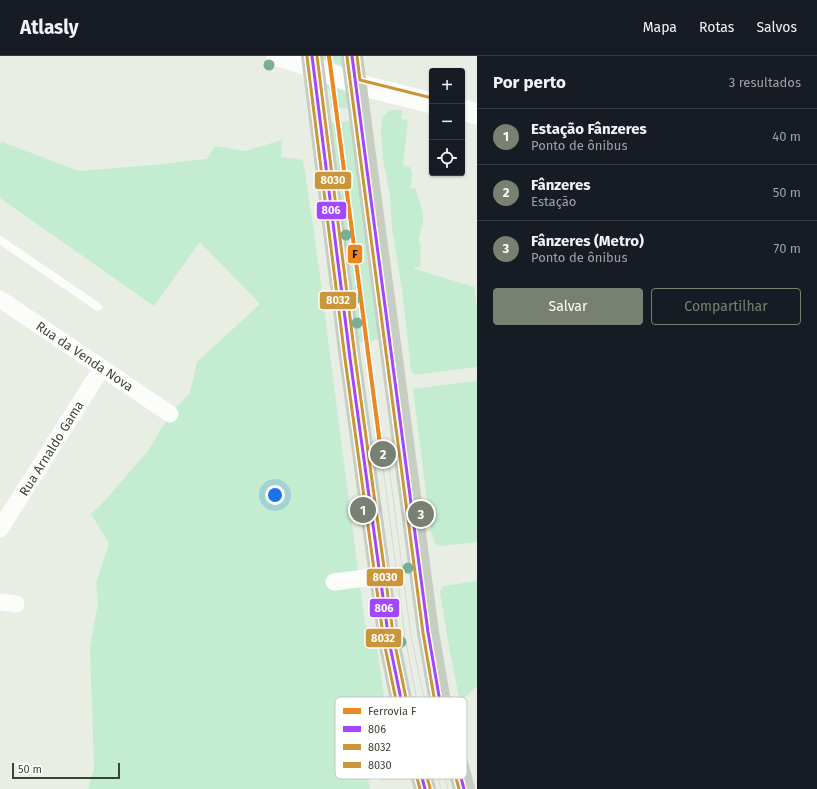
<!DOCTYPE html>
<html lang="pt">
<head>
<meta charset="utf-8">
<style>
  :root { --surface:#171b24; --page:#20242c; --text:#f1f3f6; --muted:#9ea1a6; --line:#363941; --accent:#778071 }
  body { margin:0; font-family:"Fira Sans",sans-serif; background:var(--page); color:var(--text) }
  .controls { position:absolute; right:12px; top:12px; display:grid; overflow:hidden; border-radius:4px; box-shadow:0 1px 3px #0004 }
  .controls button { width:36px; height:36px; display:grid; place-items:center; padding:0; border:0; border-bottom:1px solid var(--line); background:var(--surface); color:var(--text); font:20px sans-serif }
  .scale { position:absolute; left:12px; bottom:10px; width:108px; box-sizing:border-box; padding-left:4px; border:2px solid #3a4432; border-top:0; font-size:11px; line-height:14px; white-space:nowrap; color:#3a4432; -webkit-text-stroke:3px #fff; paint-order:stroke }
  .you { position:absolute; left:275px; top:439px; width:14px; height:14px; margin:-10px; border:3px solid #fff; border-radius:50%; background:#1a73e8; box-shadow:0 0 0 6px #1a73e833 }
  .badge { display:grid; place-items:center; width:26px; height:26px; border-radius:50%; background:var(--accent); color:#fff; font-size:13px; font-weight:700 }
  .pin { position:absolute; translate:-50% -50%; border:2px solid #fff; box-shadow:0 1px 4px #0006 }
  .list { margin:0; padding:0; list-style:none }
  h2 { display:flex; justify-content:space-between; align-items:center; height:52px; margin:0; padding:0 16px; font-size:17px }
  h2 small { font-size:13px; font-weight:400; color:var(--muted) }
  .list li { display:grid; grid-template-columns:26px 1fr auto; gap:12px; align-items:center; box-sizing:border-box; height:56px; padding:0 16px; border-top:1px solid var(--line) }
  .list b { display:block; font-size:15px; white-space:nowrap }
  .list p { margin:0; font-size:13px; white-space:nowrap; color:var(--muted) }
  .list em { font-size:13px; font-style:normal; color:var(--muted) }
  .actions { display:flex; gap:8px; padding:12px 16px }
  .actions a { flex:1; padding:9px 0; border:1px solid var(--accent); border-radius:4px; text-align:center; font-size:14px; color:var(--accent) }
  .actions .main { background:var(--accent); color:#fff }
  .icon { flex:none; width:22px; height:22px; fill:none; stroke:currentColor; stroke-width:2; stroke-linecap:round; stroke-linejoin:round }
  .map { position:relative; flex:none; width:477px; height:733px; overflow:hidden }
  header { display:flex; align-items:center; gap:24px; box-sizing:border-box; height:56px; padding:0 20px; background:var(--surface); border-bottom:1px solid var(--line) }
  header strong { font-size:19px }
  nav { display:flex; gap:22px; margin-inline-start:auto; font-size:14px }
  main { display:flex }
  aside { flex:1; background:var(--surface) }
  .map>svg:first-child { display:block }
  .green { fill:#c4ecd0 }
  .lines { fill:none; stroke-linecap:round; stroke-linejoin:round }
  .service { stroke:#fcfcfb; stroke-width:8 }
  .minor { stroke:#fcfcfb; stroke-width:17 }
  .tertiary { stroke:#fcfcfb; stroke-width:21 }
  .secondary { stroke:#c6cec2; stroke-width:22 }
  .tram { stroke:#d7d8d7; stroke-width:1 }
  .bus-1-casing { stroke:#fff; stroke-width:6 }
  .bus-2-casing { stroke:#fff; stroke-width:6 }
  .bus-3-casing { stroke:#fff; stroke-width:6 }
  .bus-1 { stroke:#a347ff; stroke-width:3 }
  .bus-2 { stroke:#cb9539; stroke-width:3 }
  .bus-3 { stroke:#cb9539; stroke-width:3 }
  .rail-1-casing { stroke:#fff; stroke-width:7 }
  .rail-1 { stroke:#ed8720; stroke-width:4 }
  .tree { fill:#7bae94 }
  .labels { text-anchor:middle; stroke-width:3; stroke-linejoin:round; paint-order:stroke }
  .street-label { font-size:13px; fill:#3a4432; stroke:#fff }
  .key { fill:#fff; stroke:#c4c7c2; stroke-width:1 }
  .key-label { font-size:11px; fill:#3a4432 }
  .line-badge { stroke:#fff; stroke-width:1.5 }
  .badge-label { font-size:11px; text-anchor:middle; font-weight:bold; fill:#fff }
  .pale-badge-label { font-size:11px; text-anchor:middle; font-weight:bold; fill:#111 }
</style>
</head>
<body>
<header>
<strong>Atlasly</strong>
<nav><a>Mapa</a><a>Rotas</a><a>Salvos</a></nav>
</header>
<main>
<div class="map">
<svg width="477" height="733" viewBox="0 0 477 733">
  <rect width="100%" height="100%" fill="#e9eee5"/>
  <path class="green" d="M 319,0 L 343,0 L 344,11 L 319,1 Z
    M 323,28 L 346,32 L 349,52 L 331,53 L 329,33 L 323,33 Z
    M 390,54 L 402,54 L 401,63 L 408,64 L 403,109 L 410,111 L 412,119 L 410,133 L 415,132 C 424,156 426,161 418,185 L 421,189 L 420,211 L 415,211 L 415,213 L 474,231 L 477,252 L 477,311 L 414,319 L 411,315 L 402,233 L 392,172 L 390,139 L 383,103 L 381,75 L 382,62 Z
    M 350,65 L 381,283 L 355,287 L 328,67 Z
    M 282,84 L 281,101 L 303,104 L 315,183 L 365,568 L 376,583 L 390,685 L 364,699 L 370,733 L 88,733 L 94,712 L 90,591 L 98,547 L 96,527 L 109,487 L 91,458 L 101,449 L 148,395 L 170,358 L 190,337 L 197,306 L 260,248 L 200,186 L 154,250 L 0,142 L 0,88 L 2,86 L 79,115 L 153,109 L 207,103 L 215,90 L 245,95 Z
    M 477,325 L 477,486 L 440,490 L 435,487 L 431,476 L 413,333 Z
    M 477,525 L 477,630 L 460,646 L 450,597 L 440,536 L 443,530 Z"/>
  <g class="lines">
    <path class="service" d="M 0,184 L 98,251"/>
    <path class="minor" d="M 0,243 L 170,358
      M 0,473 L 102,312
      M 334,526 L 380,520
      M 0,546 L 16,548
      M 375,716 L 417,705"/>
    <path class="tertiary" d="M 277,0 L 299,6 L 356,28 L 432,47
      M 462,54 L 477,58"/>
    <path class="secondary" d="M 312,0 L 350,302 L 389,585 L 402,648 L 425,733
      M 352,0 L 428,576 L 439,640 L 464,733"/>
    <path class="tram" d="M 387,395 L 411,580 L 424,643 L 448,733
      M 381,396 L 405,581 L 417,644 L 441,733"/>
    <defs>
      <path id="bus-1" d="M 312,0 L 350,302 L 389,585 L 402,648 L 425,733
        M 352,0 L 428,576 L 439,640 L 464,733"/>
      <path id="bus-2" d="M 307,1 L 345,303 L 384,586 L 397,649 L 420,733
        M 347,1 L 423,577 L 434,641 L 459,733"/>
      <path id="bus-3" d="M 317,0 L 355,301 L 394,584 L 407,647 L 430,732
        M 357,0 L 360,24 L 432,42"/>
    </defs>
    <use href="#bus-1" class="bus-1-casing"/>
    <use href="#bus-2" class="bus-2-casing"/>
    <use href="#bus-3" class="bus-3-casing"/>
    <use href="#bus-1" class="bus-1"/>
    <use href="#bus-2" class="bus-2"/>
    <use href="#bus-3" class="bus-3"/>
    <defs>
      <path id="rail-1" d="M 329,0 L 381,396"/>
    </defs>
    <use href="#rail-1" class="rail-1-casing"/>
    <use href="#rail-1" class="rail-1"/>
  </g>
  <g class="tree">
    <circle cx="269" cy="9" r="5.5"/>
    <circle cx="346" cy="179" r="5.5"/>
    <circle cx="355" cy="243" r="5.5"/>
    <circle cx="357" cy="267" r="5.5"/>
    <circle cx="408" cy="512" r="5.5"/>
    <circle cx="401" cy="586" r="5.5"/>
  </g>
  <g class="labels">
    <g class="street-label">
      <text transform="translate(85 300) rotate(34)" y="5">Rua da Venda Nova</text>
      <text transform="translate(51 392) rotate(-58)" y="5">Rua Arnaldo Gama</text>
    </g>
  </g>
  <rect x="335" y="641" width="132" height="82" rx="6" class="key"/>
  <rect x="343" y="652" width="18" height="6" fill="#ed8720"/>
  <rect x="343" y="670" width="18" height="6" fill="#a347ff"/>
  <rect x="343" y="688" width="18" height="6" fill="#cb9539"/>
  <rect x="343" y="706" width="18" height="6" fill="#cb9539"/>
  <g class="key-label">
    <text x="368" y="659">Ferrovia F</text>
    <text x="368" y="677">806</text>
    <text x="368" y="695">8032</text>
    <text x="368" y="713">8030</text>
  </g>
  <g class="line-badge">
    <rect x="314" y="115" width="38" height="19" rx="4" fill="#cb9539"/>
    <rect x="316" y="145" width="31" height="19" rx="4" fill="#a347ff"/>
    <rect x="347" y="188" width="16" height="20" rx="4" fill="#ed8720"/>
    <rect x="319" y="235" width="38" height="19" rx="4" fill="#cb9539"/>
    <rect x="366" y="512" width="38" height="19" rx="4" fill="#cb9539"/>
    <rect x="369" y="542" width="31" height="20" rx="4" fill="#a347ff"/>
    <rect x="365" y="572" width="37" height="20" rx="4" fill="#cb9539"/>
  </g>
  <g class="badge-label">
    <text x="333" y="128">8030</text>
    <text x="331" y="158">806</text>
    <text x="338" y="248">8032</text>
    <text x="385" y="525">8030</text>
    <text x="384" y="556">806</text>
    <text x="383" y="586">8032</text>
  </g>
  <g class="pale-badge-label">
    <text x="355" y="202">F</text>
  </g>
</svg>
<div class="controls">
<button>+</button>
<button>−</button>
<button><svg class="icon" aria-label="locate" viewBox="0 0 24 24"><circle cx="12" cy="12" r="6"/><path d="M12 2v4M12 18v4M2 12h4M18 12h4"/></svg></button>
</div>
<div class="scale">50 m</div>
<div class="you"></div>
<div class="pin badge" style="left:363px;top:454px">1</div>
<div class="pin badge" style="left:383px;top:398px">2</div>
<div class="pin badge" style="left:421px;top:458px">3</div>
</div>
<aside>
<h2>Por perto<small>3 resultados</small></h2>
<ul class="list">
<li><span class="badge">1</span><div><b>Estação Fânzeres</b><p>Ponto de ônibus</p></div><em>40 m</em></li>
<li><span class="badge">2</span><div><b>Fânzeres</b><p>Estação</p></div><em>50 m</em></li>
<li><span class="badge">3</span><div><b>Fânzeres (Metro)</b><p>Ponto de ônibus</p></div><em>70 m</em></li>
</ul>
<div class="actions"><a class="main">Salvar</a><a>Compartilhar</a></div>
</aside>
</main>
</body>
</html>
